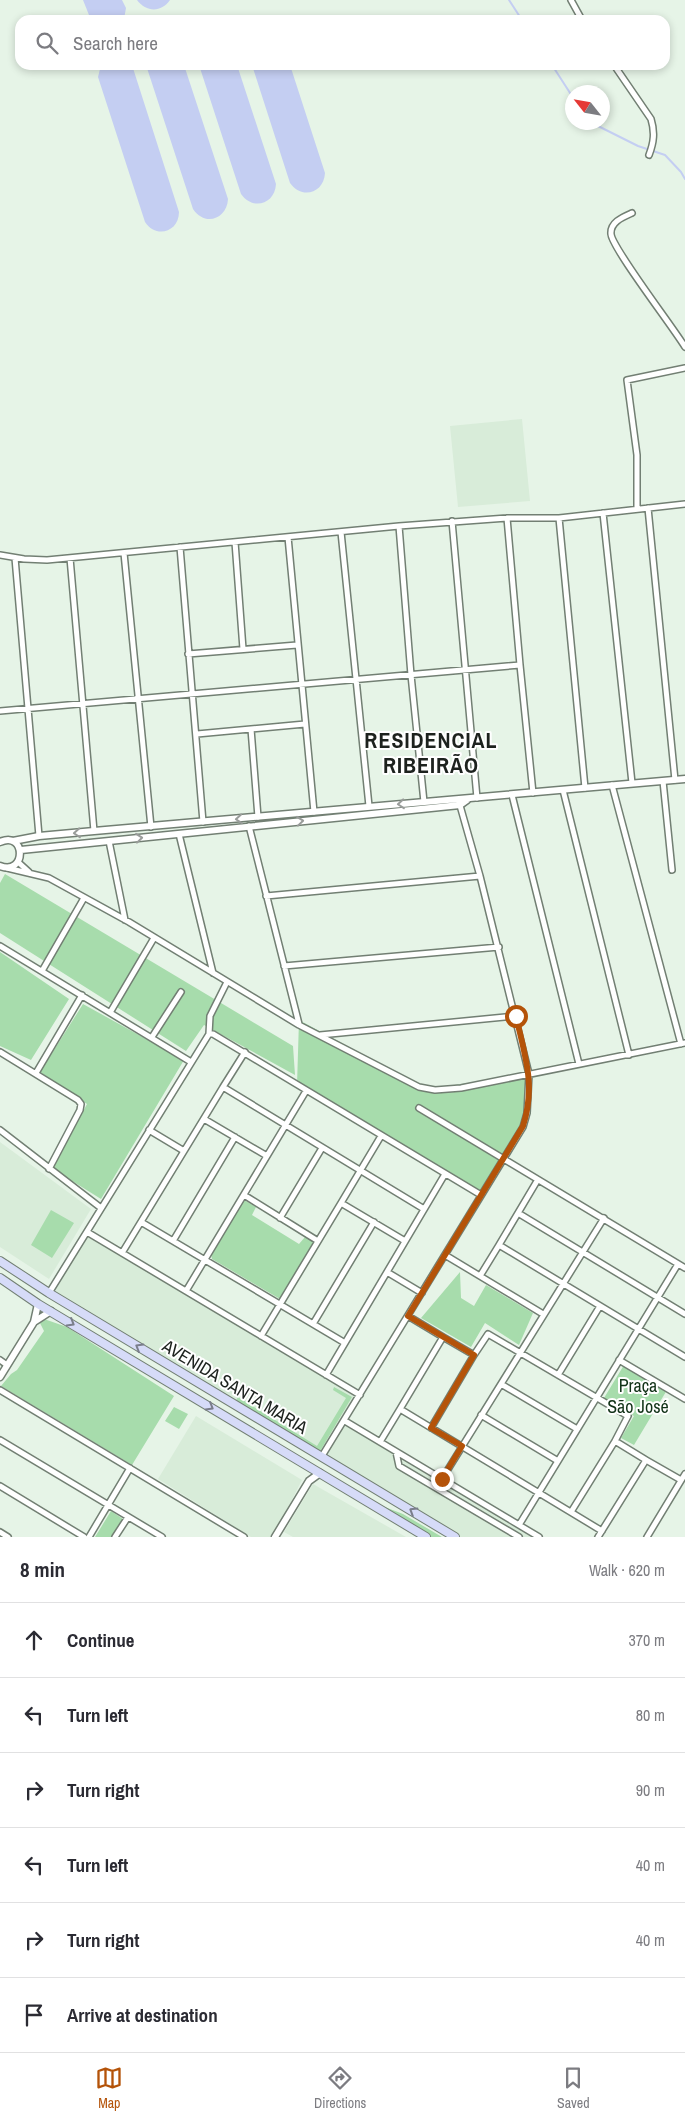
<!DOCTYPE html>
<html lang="en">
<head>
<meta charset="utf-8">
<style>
  :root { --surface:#fff; --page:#f7f7f7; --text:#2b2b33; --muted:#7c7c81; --line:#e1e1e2; --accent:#b45309 }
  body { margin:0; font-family:"Archivo Narrow",sans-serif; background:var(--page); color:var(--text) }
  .compass { position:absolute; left:565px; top:85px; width:45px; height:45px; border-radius:50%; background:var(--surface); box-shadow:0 2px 8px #0003; rotate:301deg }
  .stop { position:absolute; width:15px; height:15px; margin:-11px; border:4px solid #b45309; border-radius:50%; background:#fff }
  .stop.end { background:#b45309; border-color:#fff; box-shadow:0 1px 5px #0008 }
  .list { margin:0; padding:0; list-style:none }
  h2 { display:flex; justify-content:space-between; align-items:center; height:65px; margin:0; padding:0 20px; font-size:21px }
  h2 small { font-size:16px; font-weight:400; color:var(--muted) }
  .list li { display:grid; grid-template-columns:32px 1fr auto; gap:15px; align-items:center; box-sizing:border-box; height:75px; padding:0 20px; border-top:1px solid var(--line) }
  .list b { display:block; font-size:19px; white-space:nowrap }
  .list em { font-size:16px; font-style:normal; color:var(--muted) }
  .icon { flex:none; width:28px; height:28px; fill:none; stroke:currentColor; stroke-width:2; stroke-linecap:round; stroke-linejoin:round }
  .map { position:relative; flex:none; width:685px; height:1537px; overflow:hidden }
  .search { position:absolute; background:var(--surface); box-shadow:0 2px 8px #0003; left:15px; right:15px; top:15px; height:55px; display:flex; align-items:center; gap:12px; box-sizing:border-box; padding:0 18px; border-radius:15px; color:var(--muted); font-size:19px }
  .sheet { height:515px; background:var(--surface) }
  nav { display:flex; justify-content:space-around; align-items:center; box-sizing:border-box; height:70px; border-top:1px solid var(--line); background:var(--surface); font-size:14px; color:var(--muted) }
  nav a { display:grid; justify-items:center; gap:2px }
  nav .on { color:var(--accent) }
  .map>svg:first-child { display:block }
  .built { fill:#d8ecd9 }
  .green { fill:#a7dcac }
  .water { fill:#c4cef2 }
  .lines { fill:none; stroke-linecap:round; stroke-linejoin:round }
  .stream { stroke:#c4cef2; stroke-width:2 }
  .minor-casing { stroke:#727f73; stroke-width:8 }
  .tertiary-casing { stroke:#727f73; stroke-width:9 }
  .secondary-casing { stroke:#727f73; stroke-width:10 }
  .minor { stroke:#fff; stroke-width:5 }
  .tertiary { stroke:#fff; stroke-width:6 }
  .secondary { stroke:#d6dbf8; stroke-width:8 }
  .oneway { stroke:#999c9a }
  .oneway2 { stroke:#7a7e8b }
  .route { stroke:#b45309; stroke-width:6 }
  .labels { text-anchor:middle; stroke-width:4; stroke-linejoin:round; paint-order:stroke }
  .park-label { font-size:18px; fill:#113217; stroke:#fff }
  .street-label { font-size:18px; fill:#1d221e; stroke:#fff }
  .district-label { font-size:22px; font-weight:bold; letter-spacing:1px; fill:#1d221e; stroke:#fff }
</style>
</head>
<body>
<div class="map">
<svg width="685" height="1537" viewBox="0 0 685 1537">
  <rect width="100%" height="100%" fill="#e6f4e7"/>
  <path class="built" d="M 522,419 L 530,501 L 458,507 L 450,426 Z
    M 0,1142 L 91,1209 L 49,1279 L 0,1247 Z
    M 87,1232 L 360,1395 L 344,1421 L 538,1537 L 454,1537 L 49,1293 Z
    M 196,1416 L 302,1480 L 273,1537 L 251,1537 L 158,1479 Z
    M 313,1484 L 406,1537 L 293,1537 L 284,1532 Z"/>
  <path class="green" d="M 5,874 L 293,1046 L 295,1075 L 204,1025 L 186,1051 L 0,933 L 0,883 Z
    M 0,952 L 69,999 L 31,1060 L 0,1046 Z
    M 83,1004 L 184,1060 L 101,1199 L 53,1169 L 87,1104 L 40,1072 Z
    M 299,1020 L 427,1089 L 529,1074 L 526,1110 L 521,1127 L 481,1195 L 297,1085 Z
    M 244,1200 L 256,1207 L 252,1215 L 299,1244 L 305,1237 L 314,1242 L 280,1299 L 212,1259 L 211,1254 Z
    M 51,1210 L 74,1223 L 52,1258 L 31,1245 Z
    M 460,1272 L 461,1298 L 474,1306 L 486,1285 L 533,1313 L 519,1345 L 485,1323 L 471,1347 L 421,1318 Z
    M 44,1319 L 67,1327 L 174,1396 L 132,1465 L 1,1386 L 11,1374 L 17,1370 L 44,1331 L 40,1323 Z
    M 624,1365 L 667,1390 L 634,1445 L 621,1438 L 634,1416 L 604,1398 Z
    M 334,1387 L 352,1397 L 319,1453 L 235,1402 L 238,1397 L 317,1446 L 346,1398 L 333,1390 Z
    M 174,1407 L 188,1414 L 179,1429 L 165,1421 Z
    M 377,1504 L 403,1514 L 442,1537 L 429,1537 Z
    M 111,1511 L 123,1519 L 112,1537 L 95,1537 Z"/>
  <path class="water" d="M 83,0 L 122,0 L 126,8 L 124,19 L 91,20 Z
    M 137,0 L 170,0 C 161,13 146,12 137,0 Z
    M 101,65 L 132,65 L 179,212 C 179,232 156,239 145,222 L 98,77 Z
    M 146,65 L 184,65 L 228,199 C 227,219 205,227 193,209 Z
    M 199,65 L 237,65 L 276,184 C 275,204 253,211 241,194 Z
    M 252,65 L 290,65 L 325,173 C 324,193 302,200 290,183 Z"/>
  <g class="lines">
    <path class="stream" d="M 509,0 L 522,20
      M 552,65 L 572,96
      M 590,122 L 638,146 L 665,155 L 681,172 L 685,179"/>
    <defs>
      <path id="minor" d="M 571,0 L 582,20
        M 614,65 L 651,119 C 655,132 654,142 649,155
        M 632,213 C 623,217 610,222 611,234 C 612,248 673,327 685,347
        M 648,508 L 675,780
        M 637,509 L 637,455 L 627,380 L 685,368
        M 603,513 L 632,783
        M 559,518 L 585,788
        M 452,521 L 477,798
        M 399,526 L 411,675 L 424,802
        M 341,532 L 369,806
        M 288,537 L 314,812
        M 235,542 L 243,649
        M 180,547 L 203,822
        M 124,553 L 151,827
        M 0,555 L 24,559 L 47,560 L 399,526 L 507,518 L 559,518 L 685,504
        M 15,558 L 39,836
        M 70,558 L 94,831
        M 188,654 L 297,645
        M 520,665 L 533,793
        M 0,711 L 520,665 L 507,518
        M 251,729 L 258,817
        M 197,734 L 305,724
        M 663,781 L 672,870
        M 612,785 L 681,1044
        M 563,790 L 629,1055
        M 512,795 L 579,1064
        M 249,826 L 299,1024
        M 179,834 L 213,973
        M 109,841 L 125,920
        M 18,862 L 29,872
        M 7,868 L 49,878 L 129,922 L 299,1025 L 419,1087 L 435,1090 L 461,1088 L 685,1043
        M 266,896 L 480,876
        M 0,946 L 191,1062
        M 284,966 L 499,947
        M 42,971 L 84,898
        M 111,1011 L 154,938
        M 209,1034 L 213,1034 L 481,1195
        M 320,1035 L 516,1016
        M 152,1037 L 181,992
        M 0,1052 L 78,1100 L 81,1104 L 80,1110 L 49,1169
        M 245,1052 L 223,1087 L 424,1209
        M 36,1073 L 82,995
        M 419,1108 L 685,1268
        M 204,1119 L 267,1156
        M 0,1130 L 101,1208
        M 149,1130 L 184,1151
        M 381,1136 L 341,1203 L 405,1241
        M 537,1181 L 499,1245 L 685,1357
        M 244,1195 L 318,1241
        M 518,1213 L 685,1314
        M 280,1218 L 322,1148
        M 141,1222 L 345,1343
        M 87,1232 L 360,1395
        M 173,1241 L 235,1137
        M 122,1253 L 223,1087
        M 445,1255 L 543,1314
        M 387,1272 L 422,1293
        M 480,1276 L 499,1245
        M 186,1291 L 306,1091
        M 49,1293 L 209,1034 L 210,1016 L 227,982
        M 313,1324 L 374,1222
        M 261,1336 L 341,1203
        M 443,1337 L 474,1355 L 488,1334 L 628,1416 L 615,1441
        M 0,1360 L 7,1365
        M 619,1360 L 685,1399
        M 326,1375 L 445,1174
        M 558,1375 L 600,1306
        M 501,1384 L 577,1429
        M 0,1390 L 244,1537
        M 400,1409 L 443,1337 L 408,1316
        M 481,1415 L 558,1461
        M 345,1421 L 539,1537
        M 431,1428 L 474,1355
        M 0,1440 L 162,1537
        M 380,1442 L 400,1409 L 602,1531
        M 396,1452 L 399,1466 L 519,1537
        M 322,1456 L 512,1145 L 523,1127 L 527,1113 L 529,1074 L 480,876 L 459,802
        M 442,1479 L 604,1218
        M 0,1486 L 84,1537
        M 571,1512 L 615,1441 L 646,1460
        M 519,1525 L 678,1264
        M 0,1532 L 8,1537
        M 89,1537 L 130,1468
        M 115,1537 L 128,1517
        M 598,1537 L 646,1460 L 681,1480
        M 647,1537 L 685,1474"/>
      <path id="tertiary" d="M 13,841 L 39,836 L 94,831 L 685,779
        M 0,842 C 26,830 27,876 0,866
        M 21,850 L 460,805 L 467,800
        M 34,1322 L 51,1311
        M 0,1377 L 34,1322 L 38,1304
        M 275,1537 L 309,1481 L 320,1473"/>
      <path id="secondary" d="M 0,1261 L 49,1293 L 455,1537
        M 0,1278 L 38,1304 L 426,1537"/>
    </defs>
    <use href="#minor" class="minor-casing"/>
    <use href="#tertiary" class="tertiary-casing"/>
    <use href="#secondary" class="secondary-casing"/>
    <use href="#minor" class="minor"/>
    <use href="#tertiary" class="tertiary"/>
    <use href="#secondary" class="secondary"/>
  </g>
  <defs><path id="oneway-chevron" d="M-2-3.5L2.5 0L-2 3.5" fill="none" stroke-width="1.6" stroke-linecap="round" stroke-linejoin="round" transform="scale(1.25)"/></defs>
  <g class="oneway">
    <use href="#oneway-chevron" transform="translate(401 804) rotate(175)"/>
    <use href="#oneway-chevron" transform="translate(239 819) rotate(175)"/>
    <use href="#oneway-chevron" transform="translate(300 821) rotate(-6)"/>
    <use href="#oneway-chevron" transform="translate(77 833) rotate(175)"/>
    <use href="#oneway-chevron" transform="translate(139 838) rotate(-6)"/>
  </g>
  <g class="oneway2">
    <use href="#oneway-chevron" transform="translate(71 1323) rotate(31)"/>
    <use href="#oneway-chevron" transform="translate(139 1347) rotate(-149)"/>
    <use href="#oneway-chevron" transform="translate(210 1407) rotate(31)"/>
    <use href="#oneway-chevron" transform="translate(413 1511) rotate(-148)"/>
  </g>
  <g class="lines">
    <path class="route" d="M 442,1479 L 462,1446 L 431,1428 L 474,1355 L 408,1316 L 523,1126 C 536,1086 525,1056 516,1016"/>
  </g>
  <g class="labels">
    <g class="park-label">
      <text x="638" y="1392">Praça<tspan x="638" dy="21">São José</tspan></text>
    </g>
    <g class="street-label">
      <text transform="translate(235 1387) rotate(31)" y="6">AVENIDA SANTA MARIA</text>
    </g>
    <g class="district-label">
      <text x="431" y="748">RESIDENCIAL<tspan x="431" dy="25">RIBEIRÃO</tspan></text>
    </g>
  </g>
</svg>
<svg class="compass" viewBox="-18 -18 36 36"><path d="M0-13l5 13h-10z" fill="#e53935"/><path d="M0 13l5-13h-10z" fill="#7c7c81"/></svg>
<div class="stop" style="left:516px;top:1016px"></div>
<div class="stop end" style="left:442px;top:1479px"></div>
<div class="search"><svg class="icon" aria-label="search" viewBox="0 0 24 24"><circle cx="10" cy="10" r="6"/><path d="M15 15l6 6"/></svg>Search here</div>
</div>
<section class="sheet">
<h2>8 min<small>Walk · 620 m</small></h2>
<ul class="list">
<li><svg class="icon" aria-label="ahead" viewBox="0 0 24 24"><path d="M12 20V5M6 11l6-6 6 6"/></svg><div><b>Continue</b></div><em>370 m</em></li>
<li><svg class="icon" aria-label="left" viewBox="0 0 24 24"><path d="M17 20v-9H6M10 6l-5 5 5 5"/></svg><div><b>Turn left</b></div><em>80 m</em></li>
<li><svg class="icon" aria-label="right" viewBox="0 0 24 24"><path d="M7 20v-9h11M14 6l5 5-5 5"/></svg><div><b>Turn right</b></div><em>90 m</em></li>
<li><svg class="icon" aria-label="left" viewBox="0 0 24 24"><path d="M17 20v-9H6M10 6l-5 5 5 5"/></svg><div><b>Turn left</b></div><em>40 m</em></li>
<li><svg class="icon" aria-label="right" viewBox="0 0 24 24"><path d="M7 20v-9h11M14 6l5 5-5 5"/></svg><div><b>Turn right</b></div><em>40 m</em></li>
<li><svg class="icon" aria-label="arrive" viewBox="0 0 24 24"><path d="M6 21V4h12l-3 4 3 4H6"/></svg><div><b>Arrive at destination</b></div></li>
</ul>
</section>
<nav>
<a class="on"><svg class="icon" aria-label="map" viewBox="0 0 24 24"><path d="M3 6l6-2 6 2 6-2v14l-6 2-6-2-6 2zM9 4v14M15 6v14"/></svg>Map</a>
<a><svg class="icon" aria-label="directions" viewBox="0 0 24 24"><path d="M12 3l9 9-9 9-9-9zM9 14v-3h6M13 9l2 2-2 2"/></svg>Directions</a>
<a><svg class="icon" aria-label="saved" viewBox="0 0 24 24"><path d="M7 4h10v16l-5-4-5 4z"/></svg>Saved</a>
</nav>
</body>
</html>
